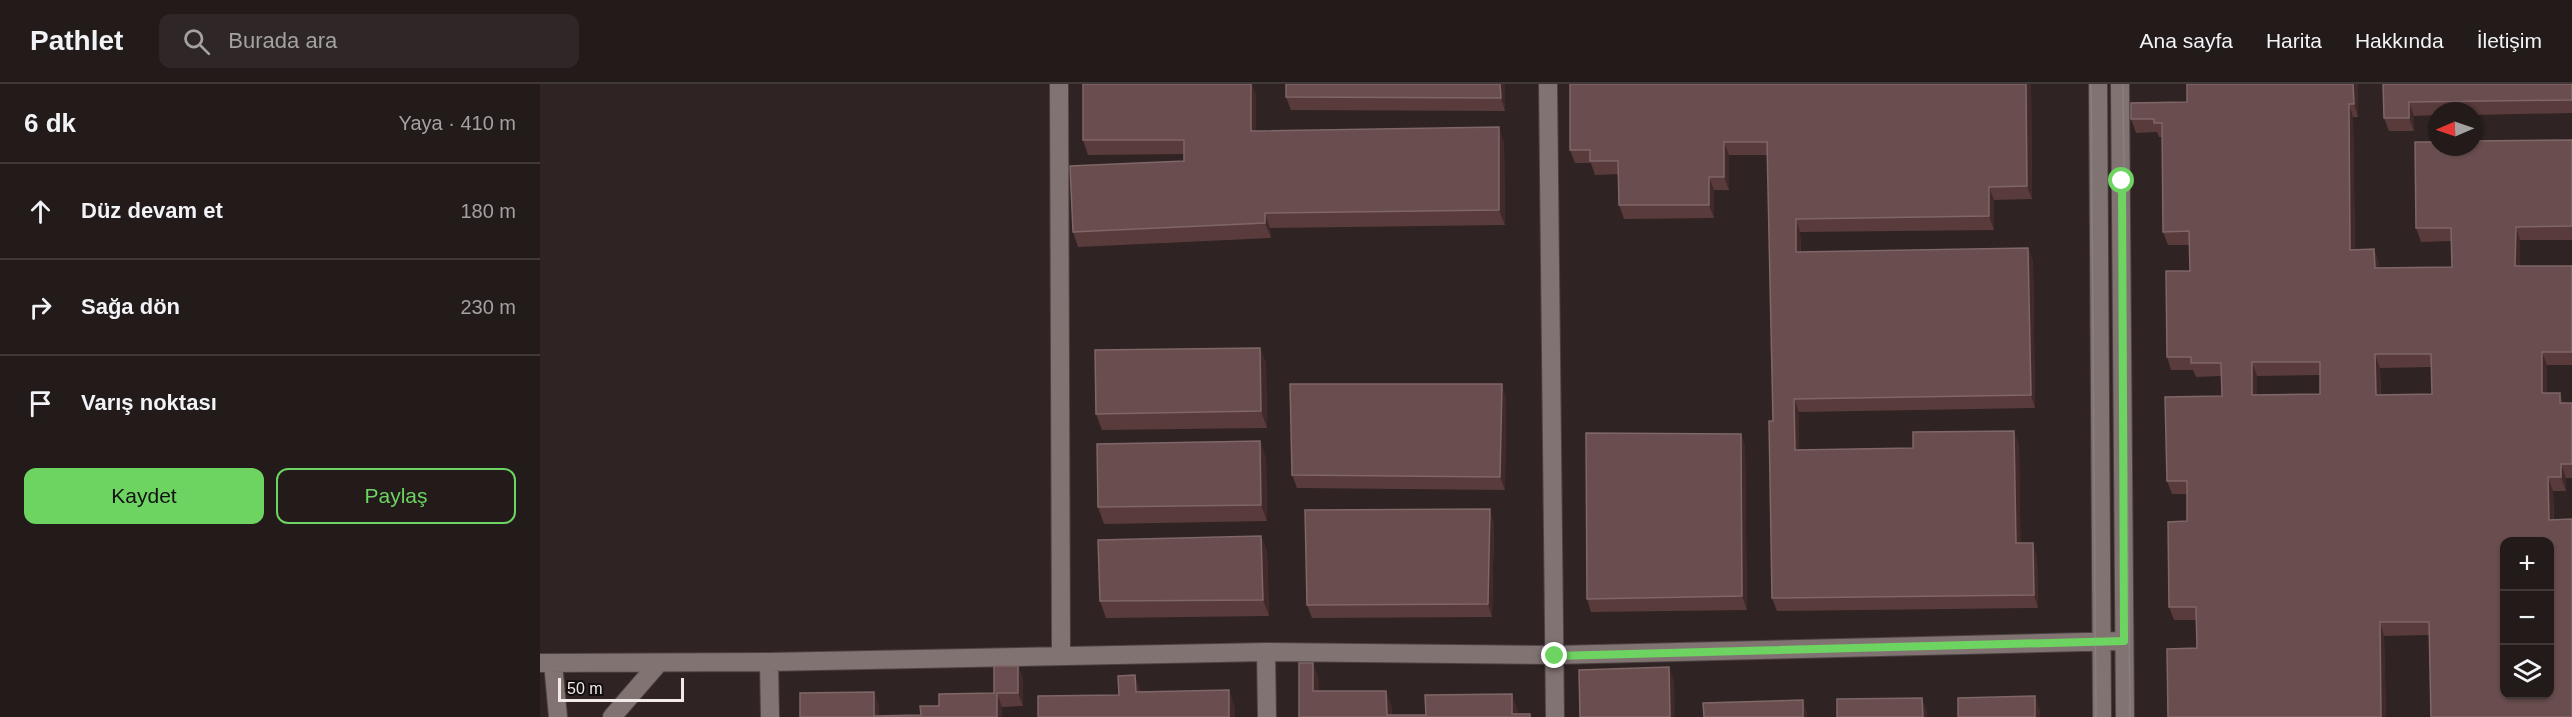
<!DOCTYPE html>
<html lang="tr">
<head>
<meta charset="utf-8">
<style>
  :root { --surface:#231a1a; --page:#2f2727; --text:#f1f3f6; --muted:#a3a1a2; --line:#403839; --accent:#6dd361 }
  body { margin:0; font-family:Helvetica,sans-serif; background:var(--page); color:var(--text) }
  .controls { position:absolute; right:18px; bottom:18px; display:grid; overflow:hidden; border-radius:12px; box-shadow:0 2px 4px #0004 }
  .controls button { width:54px; height:54px; display:grid; place-items:center; padding:0; border:0; border-bottom:2px solid var(--line); background:var(--surface); color:var(--text); font:30px sans-serif }
  .compass { position:absolute; left:1888px; top:18px; width:54px; height:54px; border-radius:50%; background:var(--surface); box-shadow:0 2px 4px #0004; rotate:268deg }
  .scale { position:absolute; left:18px; bottom:15px; width:126px; box-sizing:border-box; padding-left:6px; border:3px solid #f2e9e9; border-top:0; font-size:16px; line-height:21px; white-space:nowrap; color:#f2e9e9; -webkit-text-stroke:4px #130e0e; paint-order:stroke }
  .stop { position:absolute; width:18px; height:18px; margin:-14px; border:4px solid #6dd361; border-radius:50%; background:#fff }
  .stop.end { background:#6dd361; border-color:#fff; box-shadow:0 2px 6px #0008 }
  .list { margin:0; padding:0; list-style:none }
  h2 { display:flex; justify-content:space-between; align-items:center; height:78px; margin:0; padding:0 24px; font-size:26px }
  h2 small { font-size:20px; font-weight:400; color:var(--muted) }
  .list li { display:grid; grid-template-columns:39px 1fr auto; gap:18px; align-items:center; box-sizing:border-box; height:96px; padding:0 24px; border-top:2px solid var(--line) }
  .list b { display:block; font-size:22px; white-space:nowrap }
  .list em { font-size:20px; font-style:normal; color:var(--muted) }
  .actions { display:flex; gap:12px; padding:18px 24px }
  .actions a { flex:1; padding:14px 0; border:2px solid var(--accent); border-radius:12px; text-align:center; font-size:21px; color:var(--accent) }
  .actions .main { background:var(--accent); color:#111 }
  .icon { flex:none; width:33px; height:33px; fill:none; stroke:currentColor; stroke-width:2; stroke-linecap:round; stroke-linejoin:round }
  .map { position:relative; flex:none; width:2032px; height:633px; overflow:hidden }
  header { display:flex; align-items:center; gap:36px; box-sizing:border-box; height:84px; padding:0 30px; background:var(--surface); border-bottom:2px solid var(--line) }
  header strong { font-size:28px }
  nav { display:flex; gap:33px; margin-inline-start:auto; font-size:21px }
  .search { width:420px; height:54px; background:var(--page); display:flex; align-items:center; gap:15px; box-sizing:border-box; padding:0 21px; border-radius:12px; color:var(--muted); font-size:22px }
  main { display:flex }
  aside { flex:1; background:var(--surface) }
  .map>svg:first-child { display:block }
  .lines { fill:none; stroke-linecap:round; stroke-linejoin:round }
  .minor-casing { stroke:#4c4141; stroke-width:20 }
  .minor { stroke:#827373; stroke-width:18 }
  .tram { stroke:#8a7f7f; stroke-width:1.5 }
  .wall { fill:#593b3c; fill-rule:evenodd }
  .shaded-wall { fill:#422a2a }
  .building { fill:#6a4e4f; stroke:#7f6667; stroke-width:1.5; fill-rule:evenodd }
  .route { stroke:#6dd361; stroke-width:8 }
</style>
</head>
<body>
<header>
<strong>Pathlet</strong>
<div class="search"><svg class="icon" aria-label="search" viewBox="0 0 24 24"><circle cx="10" cy="10" r="6"/><path d="M15 15l6 6"/></svg>Burada ara</div>
<nav><a>Ana sayfa</a><a>Harita</a><a>Hakkında</a><a>İletişim</a></nav>
</header>
<main>
<aside>
<h2>6 dk<small>Yaya · 410 m</small></h2>
<ul class="list">
<li><svg class="icon" aria-label="ahead" viewBox="0 0 24 24"><path d="M12 20V5M6 11l6-6 6 6"/></svg><div><b>Düz devam et</b></div><em>180 m</em></li>
<li><svg class="icon" aria-label="right" viewBox="0 0 24 24"><path d="M7 20v-9h11M14 6l5 5-5 5"/></svg><div><b>Sağa dön</b></div><em>230 m</em></li>
<li><svg class="icon" aria-label="arrive" viewBox="0 0 24 24"><path d="M6 21V4h12l-3 4 3 4H6"/></svg><div><b>Varış noktası</b></div></li>
</ul>
<div class="actions"><a class="main">Kaydet</a><a>Paylaş</a></div>
</aside>
<div class="map">
<svg width="2032" height="633" viewBox="0 0 2032 633">
  <rect width="100%" height="100%" fill="#2f2323"/>
  <g class="lines">
    <defs>
      <path id="minor" d="M 519,0 L 521,572
        M 1008,0 L 1015,633
        M 1558,0 L 1562,633
        M 1580,0 L 1585,633
        M 726,568 L 727,633
        M 229,578 L 230,633
        M 0,579 L 229,578 L 726,568 L 1015,571 L 1584,557
        M 13,579 L 18,633
        M 72,633 L 118,580"/>
    </defs>
    <use href="#minor" class="minor-casing"/>
    <use href="#minor" class="minor"/>
    <path class="tram" d="M 1551,0 L 1556,633
      M 1583,0 L 1590,633"/>
  </g>
  <path class="wall" d="M 746,0 L 965,0 L 965,27 L 751,26 L 746,13 Z
    M 1491,0 L 1492,115 L 1454,116 L 1454,146 L 1260,148 L 1261,168 L 1488,164 L 1493,177 L 1495,324 L 1259,328 L 1259,366 L 1373,364 L 1479,360 L 1480,459 L 1497,472 L 1498,524 L 1237,527 L 1232,514 L 1233,337 L 1228,71 L 1189,71 L 1189,106 L 1174,106 L 1174,134 L 1084,135 L 1079,121 L 1079,90 L 1055,91 L 1051,79 L 1035,79 L 1030,66 Z
    M 1818,0 L 1818,33 L 1813,33 L 1815,166 L 1834,165 L 1839,179 L 1839,184 L 1912,183 L 1912,157 L 1881,158 L 1876,144 L 2032,56 L 2032,156 L 1980,156 L 1980,182 L 2032,182 L 2032,281 L 2007,281 L 2007,309 L 2024,319 L 2032,319 L 2032,394 L 2026,394 L 2026,407 L 2013,407 L 2014,436 L 1889,551 L 1844,552 L 1846,633 L 1628,633 L 1657,564 L 1657,536 L 1634,536 L 1629,523 L 1647,437 L 1647,410 L 1632,410 L 1627,397 L 1682,312 L 1681,292 L 1656,293 L 1653,286 L 1631,286 L 1627,273 L 1650,187 L 1649,161 L 1628,161 L 1623,148 L 1622,53 L 1619,53 L 1617,48 L 1596,49 L 1591,35 L 1647,18 ZM 1891,283 L 1892,310 L 1841,311 L 1840,284 ZM 1780,291 L 1780,310 L 1717,311 L 1717,292 Z
    M 1843,0 L 2032,0 L 2032,29 L 1933,31 L 1933,27 L 1897,27 L 1897,31 L 1874,32 L 1874,47 L 1849,47 L 1844,34 Z
    M 716,10 L 716,47 L 964,58 L 965,141 L 730,144 L 731,154 L 538,163 L 533,148 L 644,77 L 644,70 L 548,71 L 543,56 Z
    M 720,264 L 726,280 L 727,344 L 562,346 L 556,330 Z
    M 966,313 L 965,406 L 757,404 L 752,391 Z
    M 1201,350 L 1205,363 L 1207,526 L 1051,528 L 1047,515 Z
    M 726,373 L 727,437 L 564,440 L 558,423 Z
    M 954,438 L 952,533 L 772,534 L 767,521 Z
    M 721,452 L 727,468 L 729,532 L 566,534 L 560,517 Z
    M 478,582 L 483,595 L 483,622 L 462,623 L 462,633 L 260,633 L 339,622 L 339,632 L 381,631 L 399,622 L 454,609 Z"/>
  <path class="shaded-wall" d="M 711,0 L 712,0 L 716,10 L 716,62 L 711,47 Z
    M 960,0 L 965,0 L 965,27 L 961,14 Z
    M 1486,0 L 1491,0 L 1492,115 L 1487,102 Z
    M 1813,0 L 1818,0 L 1818,33 L 1814,20 Z
    M 1869,18 L 1874,32 L 1874,47 L 1869,34 Z
    M 1809,20 L 1813,33 L 1815,179 L 1810,166 Z
    M 959,43 L 964,58 L 965,141 L 959,126 Z
    M 1184,58 L 1189,71 L 1189,106 L 1184,93 Z
    M 1169,93 L 1174,106 L 1174,134 L 1169,121 Z
    M 1449,103 L 1454,116 L 1454,146 L 1449,132 Z
    M 725,129 L 730,144 L 731,154 L 725,139 Z
    M 1256,135 L 1260,148 L 1261,181 L 1256,168 Z
    M 1976,143 L 1980,156 L 1980,195 L 1975,182 Z
    M 1488,164 L 1493,177 L 1495,324 L 1491,311 Z
    M 1834,165 L 1839,179 L 1839,197 L 1835,184 Z
    M 720,264 L 726,280 L 727,344 L 721,327 Z
    M 2002,268 L 2007,281 L 2007,322 L 2002,309 Z
    M 1835,270 L 1840,284 L 1841,324 L 1836,311 Z
    M 1712,278 L 1717,292 L 1717,325 L 1712,311 Z
    M 962,300 L 966,313 L 965,406 L 960,393 Z
    M 2020,309 L 2025,322 L 2020,319 Z
    M 1254,315 L 1259,328 L 1259,379 L 1255,366 Z
    M 1474,347 L 1479,360 L 1481,473 L 1476,459 Z
    M 1201,350 L 1205,363 L 1207,526 L 1202,512 Z
    M 720,357 L 726,373 L 727,437 L 721,421 Z
    M 2021,380 L 2026,394 L 2026,407 L 2021,393 Z
    M 2008,393 L 2013,407 L 2014,449 L 2009,436 Z
    M 950,425 L 954,438 L 952,533 L 948,520 Z
    M 721,452 L 727,468 L 729,532 L 723,516 Z
    M 1493,459 L 1497,472 L 1498,524 L 1494,511 Z
    M 1840,538 L 1844,552 L 1846,633 L 1841,633 Z
    M 773,579 L 779,595 L 779,623 L 773,607 Z
    M 478,582 L 483,595 L 483,622 L 478,609 Z
    M 1129,583 L 1134,596 L 1135,633 L 1130,633 Z
    M 595,591 L 601,608 L 596,608 Z
    M 689,606 L 695,623 L 695,633 L 689,633 Z
    M 846,607 L 852,623 L 852,633 L 847,631 Z
    M 334,608 L 339,622 L 339,633 L 334,633 Z
    M 457,609 L 462,623 L 462,633 L 457,633 Z
    M 972,610 L 978,627 L 978,633 L 972,630 Z
    M 1495,612 L 1500,626 L 1500,633 L 1495,633 Z
    M 1382,614 L 1387,627 L 1387,633 L 1383,633 Z
    M 1263,616 L 1267,629 L 1267,633 L 1263,633 Z"/>
  <path class="building" d="M 543,0 L 711,0 L 711,47 L 959,43 L 959,126 L 725,129 L 725,139 L 533,148 L 530,82 L 644,77 L 644,56 L 543,56 Z
    M 746,0 L 960,0 L 961,14 L 746,13 Z
    M 1030,0 L 1486,0 L 1487,102 L 1449,103 L 1449,132 L 1256,135 L 1256,168 L 1488,164 L 1491,311 L 1254,315 L 1255,366 L 1373,364 L 1373,348 L 1474,347 L 1476,459 L 1493,459 L 1494,511 L 1232,514 L 1229,337 L 1233,337 L 1227,58 L 1184,58 L 1184,93 L 1169,93 L 1169,121 L 1079,121 L 1078,77 L 1050,77 L 1050,66 L 1030,66 Z
    M 1647,0 L 1813,0 L 1814,20 L 1809,20 L 1810,166 L 1834,165 L 1835,184 L 1912,183 L 1911,144 L 1876,144 L 1875,58 L 1897,58 L 1897,63 L 1933,63 L 1933,57 L 2032,56 L 2032,142 L 1976,143 L 1975,182 L 2032,182 L 2032,268 L 2002,268 L 2002,309 L 2020,309 L 2020,319 L 2032,319 L 2032,380 L 2021,380 L 2021,393 L 2008,393 L 2009,436 L 2032,435 L 2032,633 L 1891,633 L 1889,538 L 1840,538 L 1841,633 L 1628,633 L 1627,565 L 1657,564 L 1656,523 L 1629,523 L 1628,438 L 1647,437 L 1647,397 L 1627,397 L 1625,313 L 1682,312 L 1681,279 L 1651,279 L 1651,273 L 1627,273 L 1626,187 L 1650,187 L 1649,147 L 1623,148 L 1622,39 L 1614,39 L 1614,35 L 1591,35 L 1591,19 L 1647,18 ZM 1835,270 L 1891,270 L 1892,310 L 1836,311 ZM 1712,278 L 1780,278 L 1780,310 L 1712,311 ZM 1965,458 L 2010,458 L 2010,610 L 1965,610 Z
    M 1843,0 L 2032,0 L 2032,16 L 1869,18 L 1869,34 L 1844,34 Z
    M 720,264 L 721,327 L 556,330 L 555,266 Z
    M 750,300 L 962,300 L 960,393 L 752,391 Z
    M 1046,349 L 1201,350 L 1202,512 L 1047,515 Z
    M 720,357 L 721,421 L 558,423 L 557,360 Z
    M 950,425 L 948,520 L 767,521 L 765,426 Z
    M 721,452 L 723,516 L 560,517 L 558,456 Z
    M 759,579 L 773,579 L 773,607 L 846,607 L 847,631 L 886,631 L 885,611 L 972,610 L 972,630 L 990,630 L 990,633 L 759,633 Z
    M 454,582 L 478,582 L 478,609 L 457,609 L 457,633 L 260,633 L 260,609 L 334,608 L 334,632 L 381,631 L 380,622 L 399,622 L 399,610 L 454,609 Z
    M 1129,583 L 1130,633 L 1040,633 L 1039,586 Z
    M 595,591 L 596,608 L 689,606 L 689,633 L 498,633 L 498,612 L 579,611 L 578,592 Z
    M 1495,612 L 1495,633 L 1418,633 L 1418,614 Z
    M 1382,614 L 1383,633 L 1297,633 L 1297,615 Z
    M 1263,616 L 1263,633 L 1164,633 L 1163,619 Z"/>
  <g class="lines">
    <path class="route" d="M 1015,572 L 1584,557 L 1582,97"/>
  </g>
</svg>
<div class="controls">
<button>+</button>
<button>−</button>
<button><svg class="icon" aria-label="layers" viewBox="0 0 24 24"><path d="M12 4l9 5-9 5-9-5zM3 14l9 5 9-5"/></svg></button>
</div>
<svg class="compass" viewBox="-18 -18 36 36"><path d="M0-13l5 13h-10z" fill="#e53935"/><path d="M0 13l5-13h-10z" fill="#a3a1a2"/></svg>
<div class="scale">50 m</div>
<div class="stop" style="left:1582px;top:97px"></div>
<div class="stop end" style="left:1015px;top:572px"></div>
</div>
</main>
</body>
</html>
